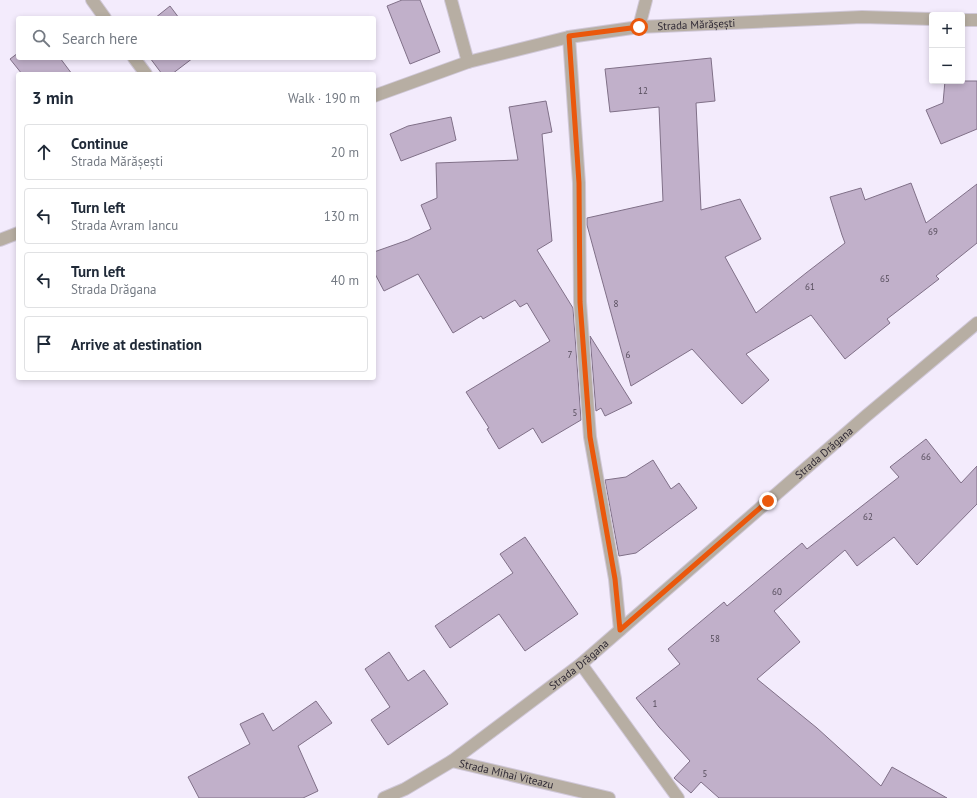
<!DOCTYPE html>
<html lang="en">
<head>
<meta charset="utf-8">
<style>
  :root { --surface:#fff; --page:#f2f2f3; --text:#1f2937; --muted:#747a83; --line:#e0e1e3 }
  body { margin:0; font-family:"PT Sans",sans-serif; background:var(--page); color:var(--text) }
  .controls { position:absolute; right:12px; top:12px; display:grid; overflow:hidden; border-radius:4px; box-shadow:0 2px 6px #0003 }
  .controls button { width:36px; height:36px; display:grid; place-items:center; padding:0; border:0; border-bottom:1px solid var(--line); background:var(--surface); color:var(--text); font:20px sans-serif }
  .stop { position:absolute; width:12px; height:12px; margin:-9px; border:3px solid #ea580c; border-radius:50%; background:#fff }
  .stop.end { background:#ea580c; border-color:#fff; box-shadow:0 1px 4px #0008 }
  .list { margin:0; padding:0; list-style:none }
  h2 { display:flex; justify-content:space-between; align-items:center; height:52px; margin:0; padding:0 16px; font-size:17px }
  h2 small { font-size:13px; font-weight:400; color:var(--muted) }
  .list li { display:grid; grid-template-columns:26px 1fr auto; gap:12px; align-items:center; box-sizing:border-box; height:56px; margin:0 8px 8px; padding:0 8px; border:1px solid var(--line); border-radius:4px }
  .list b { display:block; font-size:15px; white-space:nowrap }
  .list p { margin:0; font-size:13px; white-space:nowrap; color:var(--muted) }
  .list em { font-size:13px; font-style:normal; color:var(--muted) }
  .icon { flex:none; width:22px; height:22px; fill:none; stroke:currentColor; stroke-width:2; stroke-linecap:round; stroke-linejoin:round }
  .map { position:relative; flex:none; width:977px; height:798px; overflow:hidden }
  .search { position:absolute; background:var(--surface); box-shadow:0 2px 6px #0003; left:16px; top:16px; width:360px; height:44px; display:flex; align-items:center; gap:10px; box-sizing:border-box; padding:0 14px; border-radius:4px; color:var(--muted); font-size:15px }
  .panel { position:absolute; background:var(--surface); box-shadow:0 2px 6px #0003; left:16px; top:72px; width:360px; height:308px; border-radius:4px }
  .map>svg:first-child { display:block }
  .building { fill:#c1b0ca; stroke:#807088 }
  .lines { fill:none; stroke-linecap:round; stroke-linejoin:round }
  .minor-casing { stroke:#d0c8d8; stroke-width:14 }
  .minor { stroke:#b7aea3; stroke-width:12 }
  .route { stroke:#ea580c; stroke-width:5 }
  .labels { text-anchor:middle; stroke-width:3; stroke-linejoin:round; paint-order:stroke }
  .number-label { font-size:9px; fill:#544b5a }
  .street-label { font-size:11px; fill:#2f2934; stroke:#fcfcfc }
</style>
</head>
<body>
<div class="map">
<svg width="977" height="798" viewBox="0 0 977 798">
  <rect width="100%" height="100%" fill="#f3ebfc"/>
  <path class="building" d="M 402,0 L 420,0 L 440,52 L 410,64 L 387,6 Z
    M 170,6 L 179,18 L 155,18 Z
    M 18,53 L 18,58 L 60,58 L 72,74 L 22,74 L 10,59 Z
    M 150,58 L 193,58 L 172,74 L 162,74 Z
    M 711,58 L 715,101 L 696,103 L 701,210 L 740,199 L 761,239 L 725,257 L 756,313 L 806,273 L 845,243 L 842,235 L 830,197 L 861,188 L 865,200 L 911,183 L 926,223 L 977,184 L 977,243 L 936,276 L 939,279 L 887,319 L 890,323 L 845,359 L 811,315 L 746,354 L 769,380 L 742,404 L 692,349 L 631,386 L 587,225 L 587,218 L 663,201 L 659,107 L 610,112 L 605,69 Z
    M 945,81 L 977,81 L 977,129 L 941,144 L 926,110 L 943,103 Z
    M 546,101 L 552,132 L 542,134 L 552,241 L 537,250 L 573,308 L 581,420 L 542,443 L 533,428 L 499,449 L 487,429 L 489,428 L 466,392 L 550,341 L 527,303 L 520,307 L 515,300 L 483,319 L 481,316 L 453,333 L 418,274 L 384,291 L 374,272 L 374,252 L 408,240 L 431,229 L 421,205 L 437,198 L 436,163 L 518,160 L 509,107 Z
    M 451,117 L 456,140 L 401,161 L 390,134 L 408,126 Z
    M 590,336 L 632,403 L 605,416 L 601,408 L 596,411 Z
    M 926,439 L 961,483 L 977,466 L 977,504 L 917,565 L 894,537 L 857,566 L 845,550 L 774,611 L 800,642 L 757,679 L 817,728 L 881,786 L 892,767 L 947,798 L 719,798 L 701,782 L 691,793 L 674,778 L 690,761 L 659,727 L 636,698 L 680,664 L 668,649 L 724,602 L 727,606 L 802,543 L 807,549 L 899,477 L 890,467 Z
    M 653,460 L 671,489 L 679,483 L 697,508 L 636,553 L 619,556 L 605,480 L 626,477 Z
    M 525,537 L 578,614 L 525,651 L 499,614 L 450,648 L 435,626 L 513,573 L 500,554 Z
    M 389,652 L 408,681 L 424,670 L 448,704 L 388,745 L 371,720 L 390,707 L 365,669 Z
    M 316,701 L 332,723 L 298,746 L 318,791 L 303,798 L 199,798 L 188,777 L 250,744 L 240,724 L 263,713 L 273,731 Z"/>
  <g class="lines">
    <defs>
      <g id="minor">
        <path d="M 92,0 L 105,18"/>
        <path d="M 451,0 L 468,62"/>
        <path d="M 962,20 L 977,20"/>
        <path d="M 639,27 L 646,0"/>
        <path d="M 569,37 L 579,183 L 580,302 L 590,437 L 615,579 L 620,630"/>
        <path d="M 134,58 L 146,74"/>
        <path id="s1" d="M 374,96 L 468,62 L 569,37 L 639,27 L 862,17 L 932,19"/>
        <path d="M 0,240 L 18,233"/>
        <path d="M 581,664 L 678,798"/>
        <path id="s2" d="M 452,761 L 609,798"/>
        <path id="s3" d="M 384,798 L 405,789 L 452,761 L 581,664 L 866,416 L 977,323"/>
      </g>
    </defs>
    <use href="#minor" class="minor-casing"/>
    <use href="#minor" class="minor"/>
  </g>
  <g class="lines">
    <path class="route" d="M 639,27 L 569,36 L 579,183 L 580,302 L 590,437 L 615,579 L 620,630 L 768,501"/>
  </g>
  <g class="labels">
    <g class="number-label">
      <text x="643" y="94">12</text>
      <text x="933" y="235">69</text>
      <text x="885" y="282">65</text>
      <text x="810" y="290">61</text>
      <text x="616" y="307">8</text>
      <text x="570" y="358">7</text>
      <text x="628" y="358">6</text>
      <text x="575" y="416">5</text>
      <text x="926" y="460">66</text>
      <text x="868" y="520">62</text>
      <text x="777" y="595">60</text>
      <text x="715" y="642">58</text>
      <text x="655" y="707">1</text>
      <text x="705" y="777">5</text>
    </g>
    <g class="street-label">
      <text dy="4" stroke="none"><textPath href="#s1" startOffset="332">Strada Mărășești</textPath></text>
      <text dy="4" stroke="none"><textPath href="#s3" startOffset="561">Strada Drăgana</textPath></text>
      <text dy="4" stroke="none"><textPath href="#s3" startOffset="237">Strada Drăgana</textPath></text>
      <text dy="4" stroke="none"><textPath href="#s2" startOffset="56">Strada Mihai Viteazu</textPath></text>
    </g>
  </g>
</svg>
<div class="controls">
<button>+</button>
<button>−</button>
</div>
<div class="stop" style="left:639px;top:27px"></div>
<div class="stop end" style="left:768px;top:501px"></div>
<div class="search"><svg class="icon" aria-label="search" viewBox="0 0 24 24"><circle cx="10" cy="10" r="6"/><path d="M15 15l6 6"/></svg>Search here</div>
<section class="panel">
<h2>3 min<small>Walk · 190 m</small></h2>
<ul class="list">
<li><svg class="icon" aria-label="ahead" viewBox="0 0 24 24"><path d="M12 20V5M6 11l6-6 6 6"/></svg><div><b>Continue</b><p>Strada Mărășești</p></div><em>20 m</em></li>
<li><svg class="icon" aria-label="left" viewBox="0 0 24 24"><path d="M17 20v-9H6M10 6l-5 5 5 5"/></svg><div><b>Turn left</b><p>Strada Avram Iancu</p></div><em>130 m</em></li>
<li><svg class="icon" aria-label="left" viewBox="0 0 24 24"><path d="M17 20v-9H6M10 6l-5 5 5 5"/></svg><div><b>Turn left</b><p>Strada Drăgana</p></div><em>40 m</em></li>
<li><svg class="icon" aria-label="arrive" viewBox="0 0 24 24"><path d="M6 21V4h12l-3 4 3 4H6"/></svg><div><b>Arrive at destination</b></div></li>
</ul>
</section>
</div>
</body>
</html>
